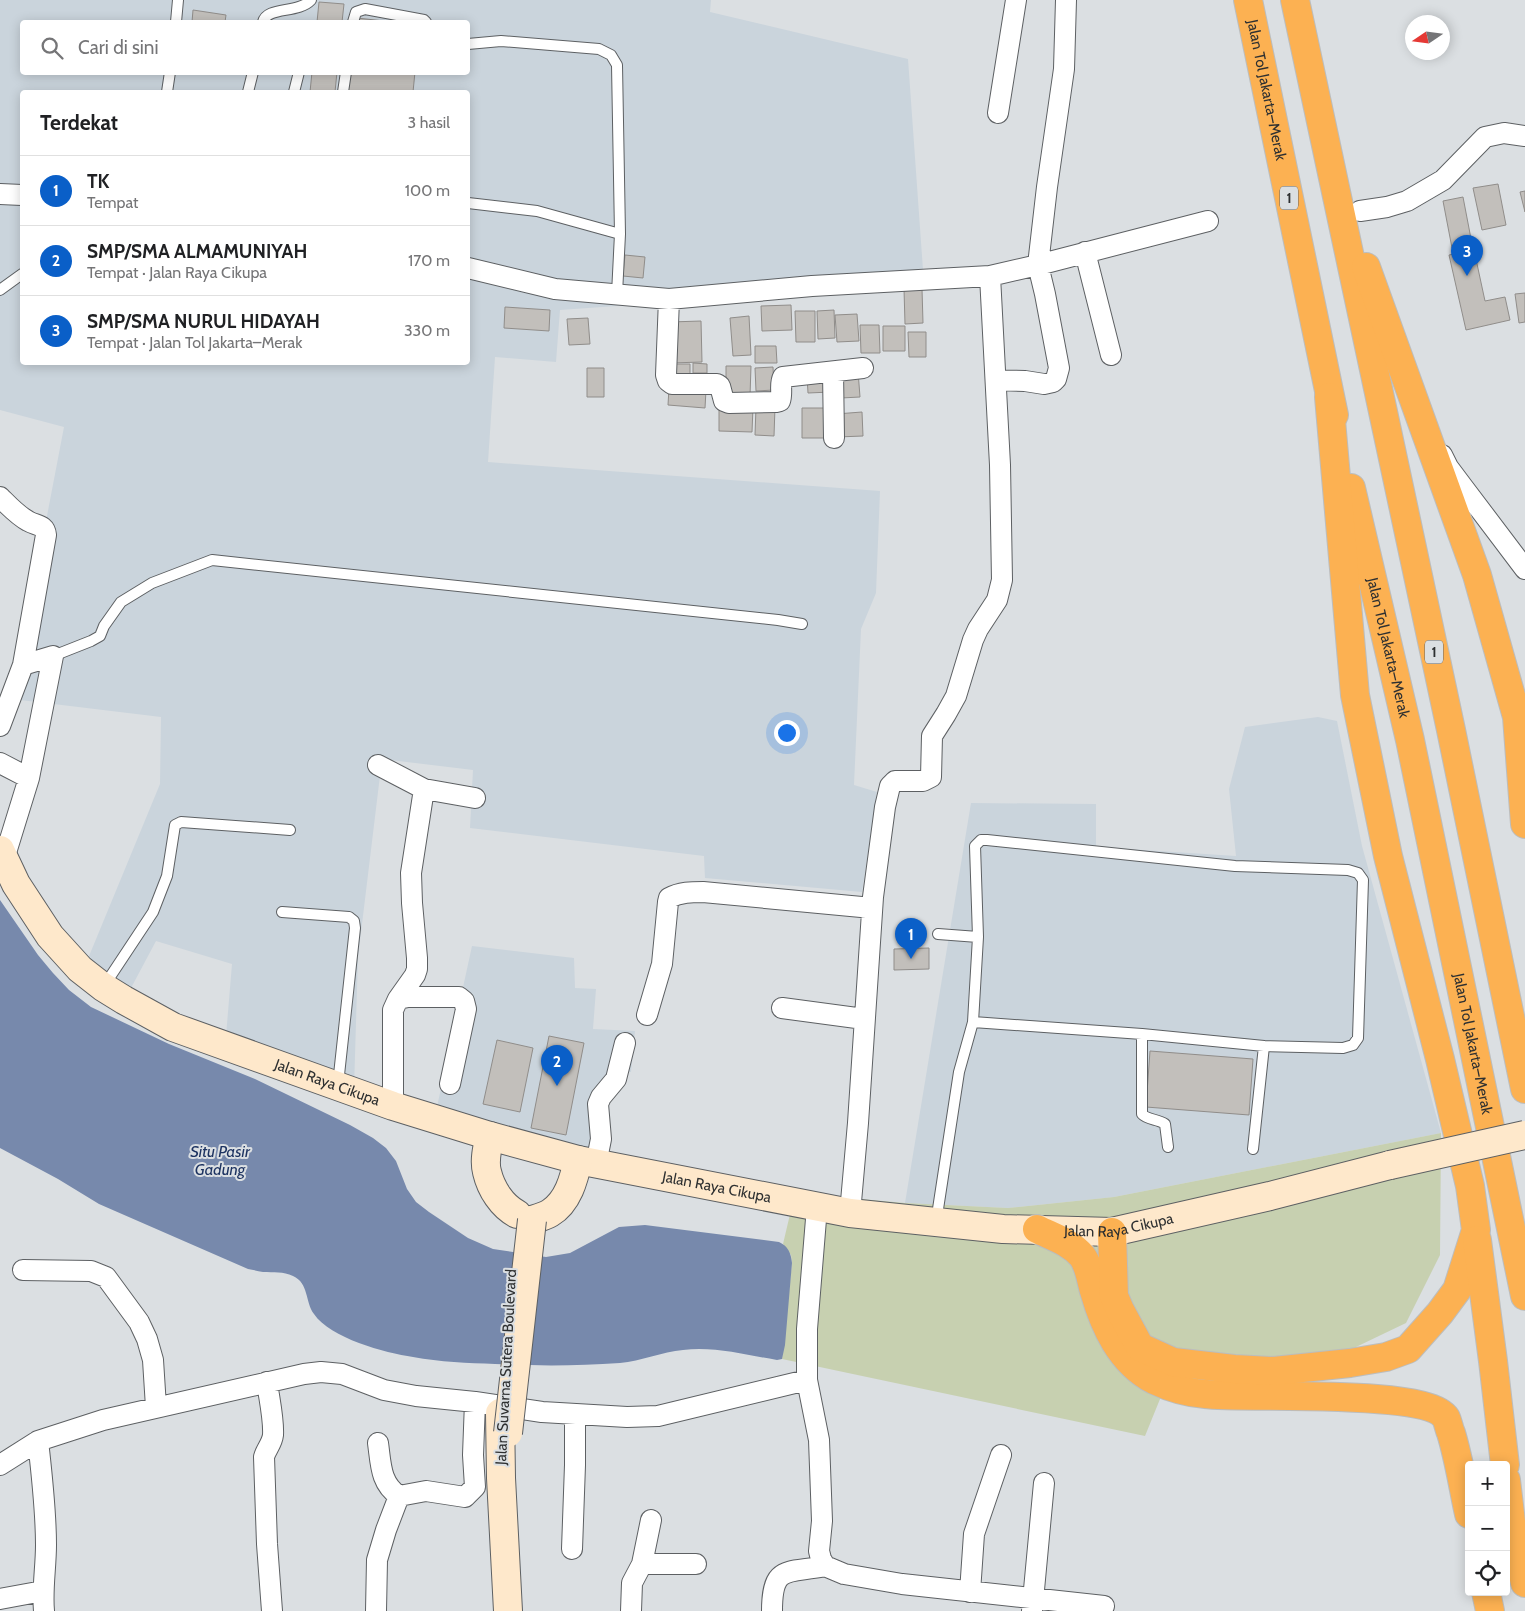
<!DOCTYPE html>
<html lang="id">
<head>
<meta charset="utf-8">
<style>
  :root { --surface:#fff; --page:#f2f2f2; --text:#202124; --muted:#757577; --line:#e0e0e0; --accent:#0a5fc8 }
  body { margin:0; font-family:Cabin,sans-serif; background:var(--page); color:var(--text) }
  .controls { position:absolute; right:15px; bottom:15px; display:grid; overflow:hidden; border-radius:5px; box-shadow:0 2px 12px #0003 }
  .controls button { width:45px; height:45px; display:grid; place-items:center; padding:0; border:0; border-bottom:1px solid var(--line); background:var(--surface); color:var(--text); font:25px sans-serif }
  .compass { position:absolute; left:1405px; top:15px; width:45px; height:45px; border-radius:50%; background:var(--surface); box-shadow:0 2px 12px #0003; rotate:257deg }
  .you { position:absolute; left:786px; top:732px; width:18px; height:18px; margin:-12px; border:4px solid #fff; border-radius:50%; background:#1a73e8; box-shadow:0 0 0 8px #1a73e833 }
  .badge { display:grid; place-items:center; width:32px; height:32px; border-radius:50%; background:var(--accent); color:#fff; font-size:16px; font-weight:700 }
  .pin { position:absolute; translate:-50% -41px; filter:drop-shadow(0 1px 2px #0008) }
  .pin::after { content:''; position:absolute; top:26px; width:18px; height:15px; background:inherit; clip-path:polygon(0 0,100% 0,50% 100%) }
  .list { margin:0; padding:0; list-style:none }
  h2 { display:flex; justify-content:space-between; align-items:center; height:65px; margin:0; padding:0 20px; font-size:21px }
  h2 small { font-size:16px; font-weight:400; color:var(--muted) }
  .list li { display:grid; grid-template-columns:32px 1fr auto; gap:15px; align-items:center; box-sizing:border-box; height:70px; padding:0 20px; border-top:1px solid var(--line) }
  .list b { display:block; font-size:19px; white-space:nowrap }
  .list p { margin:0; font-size:16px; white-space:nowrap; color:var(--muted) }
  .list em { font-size:16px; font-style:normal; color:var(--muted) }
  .icon { flex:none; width:28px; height:28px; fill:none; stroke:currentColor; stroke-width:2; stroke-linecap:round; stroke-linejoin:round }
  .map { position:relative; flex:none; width:1525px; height:1611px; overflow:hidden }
  .search { position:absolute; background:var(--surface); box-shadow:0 2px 12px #0003; left:20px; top:20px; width:450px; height:55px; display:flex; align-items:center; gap:12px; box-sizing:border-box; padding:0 18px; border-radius:5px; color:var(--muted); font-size:19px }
  .panel { position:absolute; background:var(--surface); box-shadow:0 2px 12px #0003; left:20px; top:90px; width:450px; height:275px; border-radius:5px }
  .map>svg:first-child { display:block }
  .built { fill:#cad4dc; fill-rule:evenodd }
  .green { fill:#c7d0b0 }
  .water { fill:#7789ac }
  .building { fill:#c2bfbb; stroke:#908d8a }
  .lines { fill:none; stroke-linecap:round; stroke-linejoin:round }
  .lane-casing { stroke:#5d6063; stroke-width:12 }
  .street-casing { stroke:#5d6063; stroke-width:22 }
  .secondary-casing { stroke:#5d6063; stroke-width:30 }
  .highway-casing { stroke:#bcbdbd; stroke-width:30 }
  .lane { stroke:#fff; stroke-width:10 }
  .street { stroke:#fff; stroke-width:20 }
  .secondary { stroke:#fee8cb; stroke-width:28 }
  .highway { stroke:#fcb152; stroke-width:28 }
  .secondary-bridge-casing { stroke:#5d6063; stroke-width:30; stroke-linecap:butt }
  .secondary-bridge { stroke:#fee8cb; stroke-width:28 }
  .labels { text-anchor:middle; stroke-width:4; stroke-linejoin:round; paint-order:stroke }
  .shield { fill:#dbdfe2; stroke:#626466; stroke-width:1 }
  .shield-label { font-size:14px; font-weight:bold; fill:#2e3031 }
  .street-label { font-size:15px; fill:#2e3031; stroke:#dbdfe2 }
  .water-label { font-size:16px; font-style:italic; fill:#1d3361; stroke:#dbdfe2 }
</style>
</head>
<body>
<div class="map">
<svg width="1525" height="1611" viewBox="0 0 1525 1611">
  <rect width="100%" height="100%" fill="#dbdfe2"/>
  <path class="built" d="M 0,0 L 711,0 L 710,12 L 908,59 L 924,284 L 560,310 L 556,362 L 495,357 L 488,462 L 880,491 L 876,593 L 861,629 L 854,785 L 877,792 L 862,892 L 705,878 L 704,856 L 470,828 L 473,770 L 382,759 L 358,957 L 354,1089 L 226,1036 L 232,964 L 156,941 L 131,988 L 87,961 L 160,784 L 161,717 L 12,699 L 64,427 L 0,410 ZM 22,22 L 468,22 L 468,72 L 22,72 ZM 22,92 L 468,92 L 468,362 L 22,362 Z
    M 1318,717 L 1337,721 L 1362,846 L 1441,1133 L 1114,1197 L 1008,1208 L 905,1203 L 971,803 L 1096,804 L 1096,847 L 1236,856 L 1229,789 L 1245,727 Z
    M 472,946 L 574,958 L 575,988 L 596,989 L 593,1029 L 635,1031 L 631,1072 L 613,1070 L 601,1161 L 435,1116 Z"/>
  <path class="green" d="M 1441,1133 L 1440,1255 L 1406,1323 L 1333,1358 L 1173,1367 L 1145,1436 L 782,1359 L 792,1263 L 791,1255 L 783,1244 L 795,1193 L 905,1203 L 1008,1208 L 1114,1197 Z"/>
  <path class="water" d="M 0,900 L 38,955 L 53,973 L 69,990 L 91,1007 L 169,1044 L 255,1079 L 350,1125 L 373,1138 L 386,1148 L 396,1161 L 407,1189 L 416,1202 L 429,1212 L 468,1238 L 493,1249 L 546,1257 L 570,1253 L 619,1227 L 645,1225 L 779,1242 C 788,1246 791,1253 792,1263 L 785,1345 L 782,1359 L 777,1360 C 746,1355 714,1346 683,1350 C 662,1352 641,1361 620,1363 C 578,1366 537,1366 495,1364 C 468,1363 440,1362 413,1357 C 385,1353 330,1338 314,1314 C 305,1302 309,1283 293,1276 C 283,1271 274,1273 263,1272 C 258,1271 253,1270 248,1269 L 99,1204 L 58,1179 L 0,1148 Z"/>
  <path class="building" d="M 319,2 L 344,4 L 342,22 L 317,22 Z
    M 193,10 L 226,15 L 225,22 L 192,22 Z
    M 357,18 L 393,22 L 356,22 Z
    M 312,72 L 337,72 L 335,92 L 310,92 Z
    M 350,72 L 415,72 L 413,92 L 348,92 Z
    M 1498,184 L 1506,225 L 1482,230 L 1473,188 Z
    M 1525,191 L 1525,212 L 1520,192 Z
    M 1463,197 L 1472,244 L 1452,248 L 1443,201 Z
    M 1474,250 L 1485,301 L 1505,297 L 1510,320 L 1466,330 L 1449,255 Z
    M 625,255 L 645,257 L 643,278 L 623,276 Z
    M 904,289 L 922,289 L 923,323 L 905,324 Z
    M 1525,293 L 1525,322 L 1519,323 L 1515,294 Z
    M 791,305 L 792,330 L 762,331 L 761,306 Z
    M 505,307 L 550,310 L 549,331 L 504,328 Z
    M 834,310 L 835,338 L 818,339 L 817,311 Z
    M 795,311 L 815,311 L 815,342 L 796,342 Z
    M 857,314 L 859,341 L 837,342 L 835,315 Z
    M 749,316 L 751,355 L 733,356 L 730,318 Z
    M 588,318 L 590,344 L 569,345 L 567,319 Z
    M 701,321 L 702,362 L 671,363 L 670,322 Z
    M 860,325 L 879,325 L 880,353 L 861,353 Z
    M 883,326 L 905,326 L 905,351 L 883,351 Z
    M 908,332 L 926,332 L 926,357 L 909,357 Z
    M 755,346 L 776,346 L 777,363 L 755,363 Z
    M 693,363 L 707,364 L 707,373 L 693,373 Z
    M 670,364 L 690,364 L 690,378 L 671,379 Z
    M 726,366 L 751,366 L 750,396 L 726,395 Z
    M 773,367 L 774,390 L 756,391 L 755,368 Z
    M 587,368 L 604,368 L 604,397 L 587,397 Z
    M 858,371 L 860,397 L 841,398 L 838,373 Z
    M 830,375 L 831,392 L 808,393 L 807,376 Z
    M 669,388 L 706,390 L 705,408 L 668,405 Z
    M 719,406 L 753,407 L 752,432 L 719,431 Z
    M 756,407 L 775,407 L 774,436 L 755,435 Z
    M 802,408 L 825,408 L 826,438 L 802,438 Z
    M 862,412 L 863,436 L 837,437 L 836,414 Z
    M 929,948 L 929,969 L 894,970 L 894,949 Z
    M 549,1036 L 584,1043 L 566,1135 L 531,1128 Z
    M 497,1040 L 533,1048 L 520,1112 L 483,1104 Z
    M 1150,1051 L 1253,1059 L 1249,1115 L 1146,1107 Z"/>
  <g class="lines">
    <defs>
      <path id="lane" d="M 176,22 L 178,0
        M 263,22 C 267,6 298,14 311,0
        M 353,22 L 356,12 L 365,9 L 424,20 L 426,22
        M 468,44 L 501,41 L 599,49 L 611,55 L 617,65 L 620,234
        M 167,92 L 170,72
        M 248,92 L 253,72
        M 294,92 L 299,72
        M 343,92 L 346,72
        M 468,203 L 537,211 L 620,234 L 617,294
        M 0,290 L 22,274
        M 53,656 L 91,641 L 100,636 L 104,626 L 121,602 L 152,583 L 212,560 L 778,620 L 802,624
        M 282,912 L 349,917 L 354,921 L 355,928 L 338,1084
        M 938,934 L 978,937
        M 104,986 L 153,912 L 167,876 L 175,825 L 181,822 L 290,830
        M 1142,1034 L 1142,1114 C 1147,1120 1158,1119 1165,1124 L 1168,1147
        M 1253,1149 L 1264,1046
        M 936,1222 L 959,1072 L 973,1022 L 1142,1034 L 1264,1046 L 1343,1048 L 1353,1045 L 1358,1038 L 1363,880 L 1358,873 L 1348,870 L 1235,866 L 987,840 L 981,840 L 975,846 L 978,937 L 973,1022"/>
      <path id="street" d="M 998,113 L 1016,0
        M 0,194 L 22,195
        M 1360,211 L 1387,207 L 1407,201 L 1443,180 L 1485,137 L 1504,133 L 1525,136
        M 1085,252 L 1111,355
        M 468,268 L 555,289 L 669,299 L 812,286 L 990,276 L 1038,265 L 1208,221
        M 669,299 L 666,375 L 668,381 L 672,384 L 717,384 L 720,386 L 724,401 L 729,403 L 776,402 L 780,401 C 783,393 779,384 783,377 L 863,368
        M 833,372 L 834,438
        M 996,380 L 1025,381 L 1044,384 L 1053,382 L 1056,379 L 1059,368 L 1045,294 L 1038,265 L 1047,187 L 1064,69 L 1066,0
        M 1442,455 L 1448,467 L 1463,487 L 1525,569
        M 0,497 C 9,506 17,515 28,521 C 36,526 45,524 46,535 L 23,665 L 0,726
        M 0,763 L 29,778 L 53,656 L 23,665
        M 378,765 L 424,789 L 411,873 L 412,903 L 417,958 L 417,969 L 415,975 L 398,999
        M 424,789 L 475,798
        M 4,859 L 29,778
        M 782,1008 L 864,1019
        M 647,1015 L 662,964 L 668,902 L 669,898 C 680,892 692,892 703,892 L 872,908
        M 393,1106 L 393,1010 L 398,999 L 408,997 L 459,997 L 464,1001 L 466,1009 L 450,1084
        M 596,1164 L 601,1139 L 598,1104 L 601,1097 L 616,1079 L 625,1043
        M 817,1207 L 807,1329 L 807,1380 L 819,1440 L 822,1521 L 819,1551 L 821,1559 L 825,1566 L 844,1574 L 902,1584 L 1104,1606
        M 850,1213 L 858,1123 L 873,897 L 885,807 L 890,786 L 895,781 L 923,781 L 931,777 L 932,736 L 946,714 L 956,696 L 973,640 L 978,629 L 997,600 L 1002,580 L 1000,465 L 990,276
        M 23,1270 L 91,1271 L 106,1277 L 139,1322 L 147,1339 L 153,1360 L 156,1407
        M 267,1382 C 269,1398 274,1419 273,1435 C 272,1444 266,1449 264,1457 L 267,1544 L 272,1611
        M 38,1441 C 42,1476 46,1510 46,1545 C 46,1567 42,1589 44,1611
        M 378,1443 C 381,1464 380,1483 399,1496
        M 0,1465 L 38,1441 L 103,1420 L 304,1374 L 321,1372 L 342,1374 L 384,1390 L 416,1396 L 475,1402 L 542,1412 L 627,1417 L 658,1416 L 807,1380
        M 572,1549 L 575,1465 L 575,1415
        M 642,1564 L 696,1564
        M 970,1592 L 974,1534 L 1001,1455
        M 0,1599 L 43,1591
        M 376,1611 L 377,1560 L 386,1530 L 399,1496 L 426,1491 L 465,1497 L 475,1487 L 473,1455 L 475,1402
        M 631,1611 L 632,1583 L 642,1564 L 651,1520
        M 772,1611 C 772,1563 788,1574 825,1566
        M 1032,1611 L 1044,1483"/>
      <g id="secondary">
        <path id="s1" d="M 0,850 L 16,884 L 50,936 L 80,969 L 103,987 L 124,1000 L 173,1027 L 393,1106 L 490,1136 L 578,1160 L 850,1213 L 1003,1229 L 1112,1232 L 1270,1196 L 1390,1165"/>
        <path d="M 490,1136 C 487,1148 484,1161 487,1172 C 491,1189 502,1206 517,1214"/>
        <path d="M 532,1220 C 538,1218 545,1216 550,1213 C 568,1202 574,1179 578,1160"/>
        <path d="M 500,1413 L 501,1478 L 508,1611"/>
      </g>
      <g id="highway">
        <path id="s2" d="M 1248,0 L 1334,415"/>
        <path d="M 1295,0 L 1451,730 L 1525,1089"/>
        <path d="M 1366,267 L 1477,575 L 1517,717 L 1525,824"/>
        <path id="s3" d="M 1351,488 L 1410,740 L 1525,1296"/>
        <path d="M 1037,1229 C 1053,1237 1070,1242 1082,1256 C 1089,1265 1091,1281 1094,1291 C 1104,1326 1120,1362 1154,1380 C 1169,1387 1188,1393 1205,1394 C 1244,1399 1427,1388 1446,1418 C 1448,1422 1449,1429 1451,1433 C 1459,1459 1463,1487 1469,1514"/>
        <path d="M 1112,1232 L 1114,1296 L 1120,1310 L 1140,1347 L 1173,1362 L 1234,1369 L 1274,1371 L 1350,1363 L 1386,1357 L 1408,1349 L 1440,1313 L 1457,1290 L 1476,1230 L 1470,1186 L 1440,1059 L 1388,856 L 1355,695 L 1329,397"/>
        <path d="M 1477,1240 L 1493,1361 L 1505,1465"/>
        <path d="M 1506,1480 L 1511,1522 L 1525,1583"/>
        <path d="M 1486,1592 L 1490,1611"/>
      </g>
    </defs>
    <use href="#lane" class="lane-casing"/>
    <use href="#street" class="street-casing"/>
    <use href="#secondary" class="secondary-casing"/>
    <use href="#highway" class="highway-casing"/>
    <use href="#lane" class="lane"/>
    <use href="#street" class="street"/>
    <use href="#secondary" class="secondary"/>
    <use href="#highway" class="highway"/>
    <defs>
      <path id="secondary-bridge" d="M 1390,1165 L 1525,1135
        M 508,1433 L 532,1220"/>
    </defs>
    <use href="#secondary-bridge" class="secondary-bridge-casing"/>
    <use href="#secondary-bridge" class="secondary-bridge"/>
  </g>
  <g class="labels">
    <g class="shield">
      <rect x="1280" y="186.5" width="18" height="23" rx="4"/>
      <rect x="1425" y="640.5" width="18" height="23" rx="4"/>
    </g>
    <g class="shield-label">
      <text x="1289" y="203">1</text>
      <text x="1434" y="657">1</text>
    </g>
    <g class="street-label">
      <text dy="5" stroke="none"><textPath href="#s2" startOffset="92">Jalan Tol Jakarta–Merak</textPath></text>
      <text dy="5" stroke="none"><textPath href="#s3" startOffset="164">Jalan Tol Jakarta–Merak</textPath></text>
      <text dy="5" stroke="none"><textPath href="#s3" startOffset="569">Jalan Tol Jakarta–Merak</textPath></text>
      <text dy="5" stroke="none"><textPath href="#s1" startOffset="418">Jalan Raya Cikupa</textPath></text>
      <text dy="5" stroke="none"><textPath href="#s1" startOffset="822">Jalan Raya Cikupa</textPath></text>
      <text dy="5" stroke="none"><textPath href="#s1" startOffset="1228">Jalan Raya Cikupa</textPath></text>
      <text transform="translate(506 1367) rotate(-87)" y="5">Jalan Suvarna Sutera Boulevard</text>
    </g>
    <g class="water-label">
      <text x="220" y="1157">Situ Pasir<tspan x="220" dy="18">Gadung</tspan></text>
    </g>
  </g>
</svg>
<div class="controls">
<button>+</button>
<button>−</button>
<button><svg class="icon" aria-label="locate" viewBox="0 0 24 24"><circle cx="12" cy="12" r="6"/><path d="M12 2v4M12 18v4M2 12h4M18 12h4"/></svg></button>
</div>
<svg class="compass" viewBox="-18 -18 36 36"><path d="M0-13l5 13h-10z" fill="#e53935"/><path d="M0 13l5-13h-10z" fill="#757577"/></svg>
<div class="you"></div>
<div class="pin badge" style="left:911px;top:959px">1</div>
<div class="pin badge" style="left:557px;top:1086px">2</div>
<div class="pin badge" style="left:1467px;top:276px">3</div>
<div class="search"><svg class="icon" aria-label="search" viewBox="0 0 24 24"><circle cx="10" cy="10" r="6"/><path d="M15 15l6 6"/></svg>Cari di sini</div>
<section class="panel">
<h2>Terdekat<small>3 hasil</small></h2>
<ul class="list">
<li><span class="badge">1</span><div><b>TK</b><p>Tempat</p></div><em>100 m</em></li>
<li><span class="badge">2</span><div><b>SMP/SMA ALMAMUNIYAH</b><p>Tempat · Jalan Raya Cikupa</p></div><em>170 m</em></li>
<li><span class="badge">3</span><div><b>SMP/SMA NURUL HIDAYAH</b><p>Tempat · Jalan Tol Jakarta–Merak</p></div><em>330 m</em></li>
</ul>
</section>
</div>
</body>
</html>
